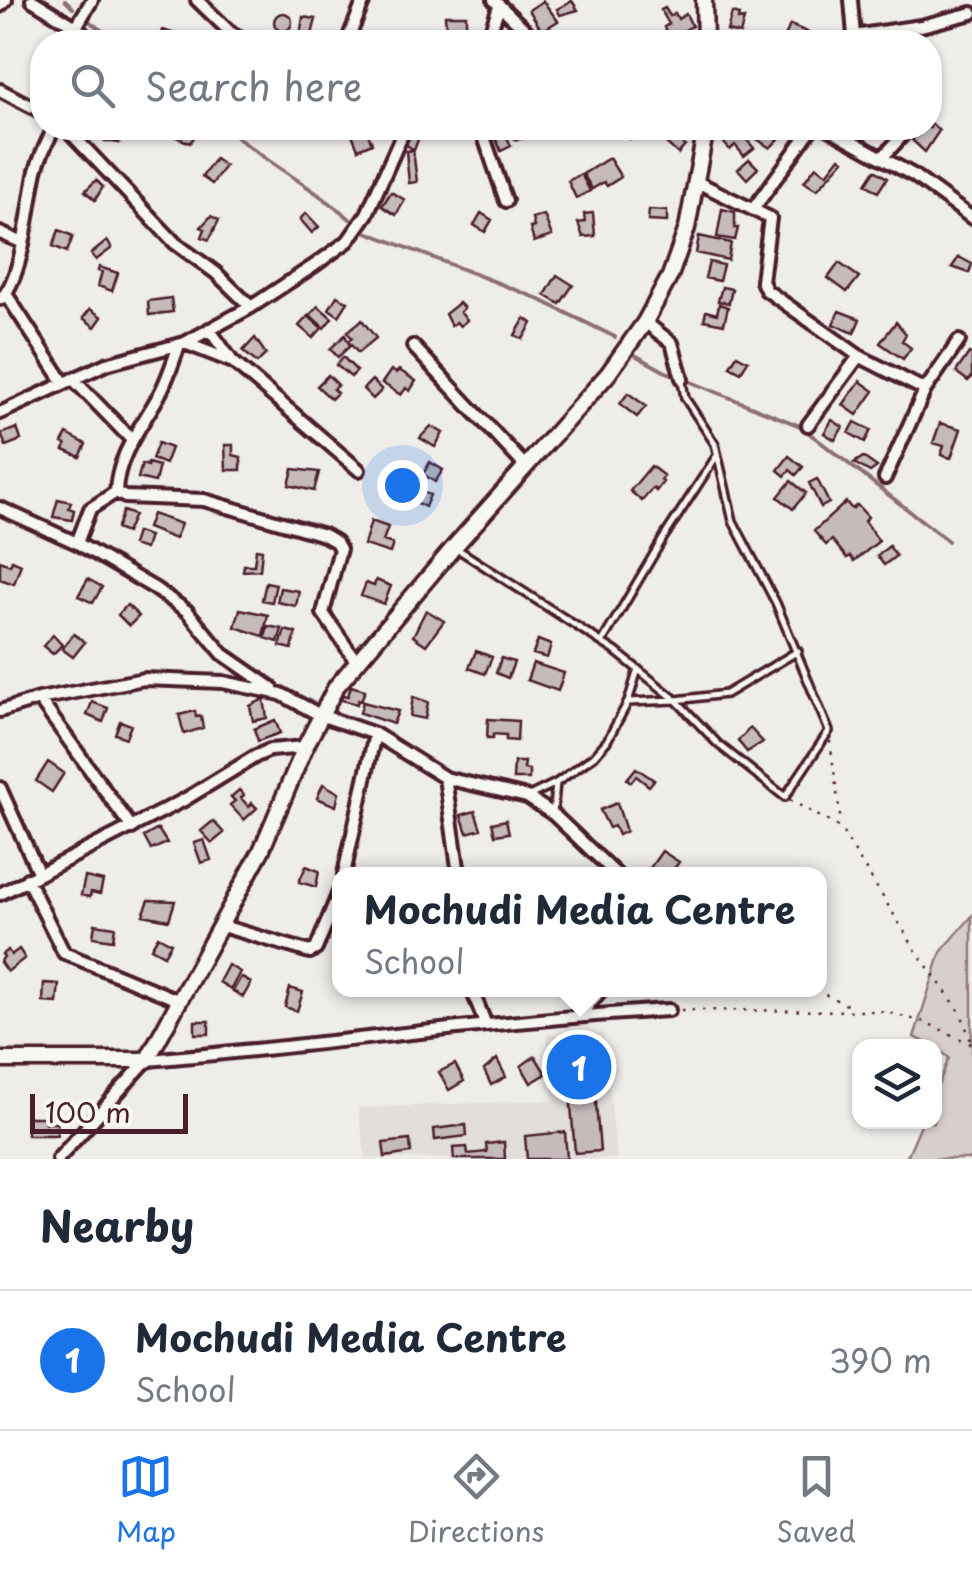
<!DOCTYPE html>
<html lang="en">
<head>
<meta charset="utf-8">
<style>
  :root { --surface:#fff; --page:#f6f6f7; --text:#1f2937; --muted:#747a83; --line:#e0e1e3; --accent:#1a73e8 }
  body { margin:0; font-family:"Playpen Sans",sans-serif; background:var(--page); color:var(--text) }
  .controls { position:absolute; right:30px; bottom:30px; display:grid; overflow:hidden; border-radius:20px; box-shadow:0 2px 8px #0004 }
  .controls button { width:90px; height:90px; display:grid; place-items:center; padding:0; border:0; border-bottom:2px solid var(--line); background:var(--surface); color:var(--text); font:50px sans-serif }
  .scale { position:absolute; left:30px; bottom:25px; width:158px; box-sizing:border-box; padding-left:10px; border:5px solid #4a1f2b; border-top:0; font-size:28px; line-height:35px; white-space:nowrap; color:#4a1f2b; -webkit-text-stroke:8px #f6f6f2; paint-order:stroke }
  .you { position:absolute; left:402px; top:485px; width:35px; height:35px; margin:-25px; border:8px solid #fff; border-radius:50%; background:#1a73e8; box-shadow:0 0 0 15px #1a73e833 }
  .badge { display:grid; place-items:center; width:65px; height:65px; border-radius:50%; background:var(--accent); color:#fff; font-size:32px; font-weight:700 }
  .pin { position:absolute; translate:-50% -50%; border:5px solid #fff; box-shadow:0 2px 10px #0006 }
  .popup { position:absolute; left:332px; top:867px; width:495px; height:130px; box-sizing:border-box; display:grid; place-content:center; border-radius:20px; background:var(--surface); filter:drop-shadow(0 2px 8px #0005); font-size:32px; white-space:nowrap; color:var(--muted) }
  .popup b { font-size:38px; color:var(--text) }
  .popup::after { content:''; position:absolute; left:50%; top:100%; margin-left:-20px; border:20px solid transparent; border-top-color:var(--surface) }
  .list { margin:0; padding:0; list-style:none }
  h2 { display:flex; justify-content:space-between; align-items:center; height:130px; margin:0; padding:0 40px; font-size:42px }
  h2 small { font-size:32px; font-weight:400; color:var(--muted) }
  .list li { display:grid; grid-template-columns:65px 1fr auto; gap:30px; align-items:center; box-sizing:border-box; height:140px; padding:0 40px; border-top:2px solid var(--line) }
  .list b { display:block; font-size:38px; white-space:nowrap }
  .list p { margin:0; font-size:32px; white-space:nowrap; color:var(--muted) }
  .list em { font-size:32px; font-style:normal; color:var(--muted) }
  .icon { flex:none; width:55px; height:55px; fill:none; stroke:currentColor; stroke-width:2; stroke-linecap:round; stroke-linejoin:round }
  .map { position:relative; flex:none; width:972px; height:1159px; overflow:hidden }
  .search { position:absolute; background:var(--surface); box-shadow:0 2px 8px #0004; left:30px; right:30px; top:30px; height:110px; display:flex; align-items:center; gap:25px; box-sizing:border-box; padding:0 35px; border-radius:40px; color:var(--muted); font-size:38px }
  .sheet { height:270px; background:var(--surface) }
  nav { display:flex; justify-content:space-around; align-items:center; box-sizing:border-box; height:140px; border-top:2px solid var(--line); background:var(--surface); font-size:28px; color:var(--muted) }
  nav a { display:grid; justify-items:center; gap:5px }
  nav .on { color:var(--accent) }
  .map>svg:first-child { display:block }
  .built { fill:#e3dedc }
  .green { fill:#d7cfce; stroke:#90777c; stroke-width:2.5 }
  .lines { fill:none; stroke-linecap:round; stroke-linejoin:round }
  .stream { stroke:#8a6f74; stroke-width:4 }
  .building { fill:#c6babb; stroke:#4a1f2b; stroke-width:2.5 }
  .lane-casing { stroke:#4a1f2b; stroke-width:12 }
  .street-casing { stroke:#4a1f2b; stroke-width:18 }
  .secondary-casing { stroke:#4a1f2b; stroke-width:21 }
  .path { stroke:#4a1f2b; stroke-width:2.5; stroke-dasharray:2.5 8; stroke-linecap:butt }
  .lane { stroke:#f6f6f2; stroke-width:5 }
  .street { stroke:#f6f6f2; stroke-width:10 }
  .secondary { stroke:#f6f6f2; stroke-width:14 }
</style>
</head>
<body>
<div class="map">
<svg width="972" height="1159" viewBox="0 0 972 1159">
  <rect width="100%" height="100%" fill="#efedea"/>
  <filter id="ink" filterUnits="userSpaceOnUse"><feTurbulence type="fractalNoise" baseFrequency=".01" numOctaves="2"/><feDisplacementMap in="SourceGraphic" scale="20" xChannelSelector="R" yChannelSelector="G"/><feConvolveMatrix kernelMatrix="1 2 1 2 8 2 1 2 1" color-interpolation-filters="sRGB"/></filter>
  <g filter="url(#ink)">
    <path class="built" d="M 603,1034 L 617,1159 L 366,1159 L 358,1108 L 553,1100 L 547,1035 Z"/>
    <path class="green" d="M 972,916 L 972,1159 L 906,1159 L 922,1122 L 934,1122 L 935,1093 L 949,1058 L 934,1046 L 914,1037 L 941,952 Z"/>
    <g class="lines">
      <path class="stream" d="M 65,0 L 73,8
        M 86,19 L 118,42
        M 226,128 C 264,162 311,185 350,219
        M 364,231 L 534,297 L 615,337
        M 635,355 L 664,371 L 800,426 L 948,541"/>
    </g>
    <path class="building" d="M 543,1 L 558,21 L 542,31 L 529,10 Z
      M 572,1 L 578,10 L 560,15 L 557,9 Z
      M 665,8 L 670,16 L 675,13 L 678,19 L 686,14 L 692,26 L 670,38 L 664,27 L 669,24 L 661,10 Z
      M 732,13 L 739,15 L 738,20 L 744,19 L 740,34 L 727,31 Z
      M274 22a9 9 0 1 1 18 0a9 9 0 1 1-18 0Z
      M 445,15 L 466,15 L 466,25 L 446,28 Z
      M 303,17 L 316,19 L 310,42 L 299,42 Z
      M 790,25 L 807,32 L 803,42 L 783,41 Z
      M 163,30 L 178,35 L 175,42 L 160,42 Z
      M 930,122 L 939,131 L 925,152 L 912,140 L 924,128 L 930,128 Z
      M 113,128 L 122,128 L 119,143 L 105,141 L 107,132 L 112,134 Z
      M 171,128 L 188,128 L 197,133 L 190,143 L 167,133 Z
      M 356,128 L 365,128 L 372,143 L 358,149 L 352,134 L 357,132 Z
      M 511,128 L 531,128 L 533,136 L 515,140 Z
      M 627,128 L 657,128 L 658,131 L 630,139 Z
      M 772,128 L 780,128 L 785,133 L 770,148 L 757,139 Z
      M 504,130 L 511,146 L 501,151 L 494,134 Z
      M 409,131 L 419,137 L 414,150 L 402,142 Z
      M 739,131 L 754,148 L 744,156 L 735,145 L 730,150 L 724,143 Z
      M 672,134 L 685,146 L 678,154 L 665,142 Z
      M 413,150 L 417,182 L 409,183 L 406,151 Z
      M 840,157 L 844,160 L 817,190 L 804,182 L 816,166 L 827,174 Z
      M 609,158 L 621,177 L 607,186 L 604,182 L 592,189 L 583,174 Z
      M 215,159 L 225,166 L 212,184 L 202,177 Z
      M 749,159 L 758,168 L 747,179 L 738,169 Z
      M 875,170 L 887,178 L 878,192 L 866,184 Z
      M 581,174 L 590,191 L 576,198 L 568,181 Z
      M 96,180 L 103,187 L 95,200 L 85,191 Z
      M 391,192 L 405,200 L 396,215 L 382,206 Z
      M 722,209 L 735,212 L 735,228 L 738,228 L 735,240 L 717,237 Z
      M 649,210 L 667,211 L 667,222 L 648,221 Z
      M 306,213 L 319,227 L 312,233 L 300,219 Z
      M 481,213 L 492,220 L 485,232 L 474,225 Z
      M 593,213 L 595,236 L 583,237 L 578,223 L 585,222 L 584,214 Z
      M 544,215 L 552,236 L 534,242 L 530,228 L 534,227 L 532,218 Z
      M 211,216 L 219,220 L 209,240 L 202,237 L 205,229 L 201,227 Z
      M 59,230 L 73,236 L 67,252 L 53,246 Z
      M 699,236 L 731,243 L 728,260 L 696,253 Z
      M 107,241 L 112,248 L 96,260 L 91,254 Z
      M 959,257 L 972,264 L 969,273 L 952,267 Z
      M 709,262 L 723,265 L 719,281 L 705,278 Z
      M 839,263 L 859,277 L 847,292 L 828,278 Z
      M 99,267 L 118,273 L 112,291 L 98,286 L 102,272 L 98,271 Z
      M 557,275 L 573,285 L 560,304 L 545,295 Z
      M 722,287 L 732,289 L 729,303 L 718,301 Z
      M 337,296 L 348,302 L 339,316 L 329,309 Z
      M 171,298 L 173,312 L 149,315 L 148,301 Z
      M 459,303 L 464,308 L 460,312 L 467,320 L 460,326 L 456,322 L 451,326 L 445,314 Z
      M 719,304 L 728,307 L 724,324 L 704,320 L 706,311 L 717,314 Z
      M 318,306 L 332,318 L 324,328 L 310,315 Z
      M 90,309 L 102,317 L 95,327 L 83,318 Z
      M 839,311 L 860,319 L 854,333 L 833,324 Z
      M 308,316 L 322,328 L 313,338 L 299,326 Z
      M 525,318 L 532,323 L 523,339 L 515,335 Z
      M 362,320 L 376,338 L 358,353 L 348,341 L 352,338 L 347,332 Z
      M 896,322 L 906,334 L 902,341 L 911,348 L 903,359 L 880,343 Z
      M 345,335 L 350,346 L 338,357 L 330,349 Z
      M 255,338 L 266,354 L 257,363 L 243,351 Z
      M 969,353 L 972,355 L 972,377 L 968,381 L 956,372 Z
      M 737,355 L 748,361 L 741,372 L 730,366 Z
      M 343,357 L 357,371 L 351,377 L 336,365 Z
      M 391,370 L 396,373 L 399,370 L 416,381 L 410,391 L 406,388 L 401,395 L 382,383 Z
      M 328,375 L 338,385 L 333,389 L 337,393 L 331,399 L 317,386 Z
      M 372,380 L 382,390 L 373,399 L 363,389 Z
      M 860,381 L 874,391 L 857,415 L 843,405 Z
      M 628,393 L 646,406 L 637,417 L 620,404 Z
      M 832,420 L 843,427 L 835,440 L 824,433 Z
      M 855,422 L 871,430 L 865,442 L 849,433 Z
      M 940,423 L 961,429 L 951,458 L 941,455 L 944,446 L 933,443 Z
      M 431,426 L 443,433 L 435,447 L 420,438 Z
      M 17,428 L 21,440 L 6,446 L 1,434 Z
      M 67,434 L 86,444 L 80,457 L 64,450 L 66,445 L 62,443 Z
      M 158,443 L 171,448 L 165,464 L 152,459 Z
      M 225,445 L 233,445 L 233,455 L 241,457 L 241,470 L 226,470 Z
      M 789,456 L 803,467 L 796,475 L 790,470 L 785,476 L 778,470 Z
      M 863,457 L 877,467 L 870,472 L 854,463 Z
      M 430,462 L 443,470 L 435,482 L 423,474 Z
      M 148,463 L 159,466 L 155,482 L 138,478 L 142,464 L 148,466 Z
      M 651,466 L 664,476 L 661,480 L 663,482 L 656,491 L 653,488 L 642,501 L 630,491 Z
      M 293,469 L 319,472 L 314,491 L 289,485 Z
      M 817,479 L 829,503 L 821,507 L 809,483 Z
      M 791,481 L 806,493 L 793,509 L 778,497 Z
      M 410,488 L 430,495 L 425,507 L 406,497 Z
      M 58,499 L 71,502 L 69,508 L 74,510 L 72,520 L 53,517 Z
      M 846,502 L 852,509 L 857,505 L 868,517 L 864,521 L 879,541 L 854,561 L 850,556 L 847,558 L 832,540 L 826,545 L 814,531 Z
      M 123,511 L 134,515 L 126,533 L 116,529 Z
      M 152,514 L 181,524 L 175,539 L 147,528 Z
      M 371,521 L 388,527 L 383,541 L 393,544 L 390,553 L 364,545 Z
      M 136,532 L 149,536 L 145,549 L 132,545 Z
      M 889,546 L 896,556 L 884,565 L 877,556 Z
      M 256,549 L 262,550 L 260,570 L 243,571 L 244,565 L 254,565 Z
      M 12,560 L 21,564 L 14,584 L 0,579 L 0,561 L 10,565 Z
      M 88,579 L 102,587 L 93,603 L 78,596 Z
      M 376,580 L 391,586 L 384,604 L 361,596 L 366,583 L 374,586 Z
      M 266,582 L 276,584 L 272,602 L 262,600 Z
      M 280,588 L 299,591 L 296,606 L 277,602 Z
      M 127,605 L 139,616 L 129,626 L 118,615 Z
      M 240,609 L 268,615 L 263,636 L 235,627 Z
      M 426,610 L 444,621 L 426,645 L 413,636 Z
      M 268,626 L 282,629 L 278,642 L 265,638 Z
      M 285,630 L 296,633 L 292,649 L 280,646 Z
      M 74,634 L 85,642 L 73,657 L 62,649 Z
      M 53,635 L 62,645 L 53,654 L 43,646 Z
      M 538,640 L 551,645 L 547,658 L 533,654 Z
      M 476,651 L 492,657 L 485,674 L 469,668 Z
      M 501,658 L 514,662 L 508,678 L 496,673 Z
      M 533,663 L 564,673 L 558,691 L 527,680 Z
      M 351,686 L 365,690 L 361,701 L 358,700 L 357,704 L 341,700 L 343,695 L 348,696 Z
      M 413,697 L 428,702 L 425,719 L 410,716 Z
      M 264,699 L 267,718 L 253,721 L 250,706 Z
      M 92,702 L 108,708 L 103,722 L 87,715 Z
      M 363,702 L 398,711 L 393,724 L 360,713 Z
      M 195,711 L 196,717 L 201,716 L 203,728 L 184,734 L 179,715 Z
      M 488,719 L 518,721 L 517,741 L 506,740 L 506,735 L 493,734 L 493,738 L 487,738 Z
      M 275,720 L 280,733 L 258,741 L 254,729 Z
      M 120,721 L 131,725 L 126,738 L 115,734 Z
      M 750,728 L 763,742 L 747,752 L 738,741 Z
      M 48,762 L 64,773 L 52,792 L 36,781 Z
      M 514,762 L 525,762 L 524,769 L 529,770 L 529,779 L 513,779 Z
      M 636,768 L 654,780 L 649,786 L 636,776 L 631,782 L 627,779 Z
      M 323,784 L 339,793 L 336,806 L 317,798 Z
      M 239,790 L 244,795 L 241,798 L 249,807 L 252,803 L 257,808 L 244,820 L 230,805 L 235,801 L 231,797 Z
      M 617,803 L 626,831 L 618,835 L 614,826 L 609,828 L 600,810 Z
      M 475,811 L 481,829 L 467,833 L 461,815 Z
      M 506,820 L 509,833 L 495,835 L 492,823 Z
      M 213,821 L 224,833 L 212,843 L 201,831 Z
      M 158,829 L 167,843 L 151,850 L 144,837 Z
      M 204,840 L 211,860 L 201,863 L 194,843 Z
      M 662,851 L 679,862 L 670,874 L 650,868 Z
      M 306,866 L 319,871 L 316,887 L 299,882 Z
      M 85,877 L 103,881 L 100,894 L 91,892 L 90,897 L 81,895 Z
      M 149,900 L 175,901 L 169,920 L 143,915 Z
      M 95,924 L 115,927 L 113,940 L 93,937 Z
      M 158,936 L 171,943 L 164,955 L 151,948 Z
      M 19,949 L 25,958 L 7,972 L 0,962 L 4,957 L 2,954 L 8,950 L 11,955 Z
      M 228,965 L 240,972 L 231,989 L 219,982 Z
      M 241,977 L 251,983 L 243,997 L 233,991 Z
      M 44,983 L 59,984 L 57,1003 L 43,1002 Z
      M 290,988 L 303,992 L 297,1011 L 285,1007 Z
      M 195,1021 L 209,1021 L 209,1034 L 195,1034 Z
      M 535,1056 L 546,1074 L 531,1083 L 521,1066 Z
      M 497,1059 L 506,1077 L 491,1085 L 484,1070 Z
      M 455,1064 L 464,1081 L 449,1090 L 439,1072 Z
      M 594,1080 L 600,1151 L 575,1153 L 569,1082 Z
      M 27,1117 L 45,1117 L 45,1123 L 57,1123 L 57,1135 L 27,1135 Z
      M 466,1125 L 467,1136 L 435,1140 L 434,1129 Z
      M 565,1132 L 567,1159 L 527,1159 L 525,1136 Z
      M 410,1140 L 411,1153 L 385,1157 L 383,1143 Z
      M 504,1142 L 505,1159 L 454,1159 L 453,1148 L 467,1147 L 468,1154 L 487,1152 L 486,1144 Z"/>
    <g class="lines">
      <defs>
        <path id="lane" d="M 456,548 L 615,651 L 676,700 L 726,694 L 798,651
          M 602,642 L 664,537 L 716,457
          M 628,702 L 638,669
          M 527,797 L 556,783
          M 553,814 L 556,783 L 594,756 L 607,741 L 628,702 L 676,700 L 718,744 L 785,797 L 829,731 L 776,603 L 733,521 L 715,444 L 685,398 L 682,381"/>
        <path id="street" d="M 32,0 L 76,27
          M 92,0 L 76,27 L 92,42
          M 197,0 L 230,32 L 247,42
          M 494,0 L 538,42
          M 0,6 L 6,0
          M 854,36 L 921,26 L 972,13
          M 347,42 L 364,0
          M 487,42 L 499,6
          M 687,42 L 705,34
          M 850,42 L 854,36 L 851,0
          M 0,90 L 42,112
          M 66,128 L 175,243 L 216,273 L 251,307
          M 481,128 L 506,201
          M 828,128 L 913,175 L 972,218
          M 883,157 L 909,128
          M 697,182 L 770,218 L 762,281 L 766,290 L 859,356 L 925,390 L 959,341
          M 754,208 L 812,128
          M 0,233 L 21,242
          M 6,294 L 64,383
          M 0,299 C 23,281 29,201 36,171 C 40,155 47,142 54,128
          M 645,322 L 672,343 L 682,378
          M 209,329 L 232,361 L 359,470
          M 185,343 L 231,361
          M 179,345 C 173,363 167,381 158,397 C 141,427 117,456 116,492 L 125,497 L 204,500 L 324,535 L 336,542 L 340,549 L 323,613 L 356,661
          M 413,346 L 526,467
          M 73,379 L 132,440
          M 0,413 L 106,364 L 185,343 L 251,307 L 315,265 L 348,241 L 367,214 L 405,128
          M 808,425 L 859,356
          M 885,478 L 925,390
          M 0,508 L 77,543 L 154,588 L 187,611 L 223,654 L 272,688
          M 77,543 L 90,509 L 116,492
          M 39,699 L 132,828
          M 0,711 L 39,699 L 144,679 L 223,682 L 281,694 L 320,715 L 375,734 L 445,778 L 459,874
          M 445,778 L 527,797 L 553,814 L 616,874
          M 0,788 L 39,874
          M 344,874 L 375,734
          M 27,879 L 64,953 L 180,1001
          M 0,894 L 184,800 L 256,756 L 270,750 L 305,747
          M 222,926 L 310,952 L 316,949 L 339,892
          M 472,990 L 486,1025
          M 581,1014 L 601,990
          M 58,1159 L 147,1060 C 321,1046 494,1020 669,1010"/>
        <path id="secondary" d="M 704,0 L 705,42
          M 0,1060 L 147,1060 L 261,851 L 305,747 L 336,687 L 454,547 L 608,374 L 645,322 L 670,276 L 687,228 L 706,128"/>
      </defs>
      <use href="#lane" class="lane-casing"/>
      <use href="#street" class="street-casing"/>
      <use href="#secondary" class="secondary-casing"/>
      <path class="path" d="M 830,741 L 841,823
        M 790,800 L 840,828 L 917,952 L 961,1013 L 972,1044
        M 816,990 L 851,1007
        M 681,1010 L 880,1011 L 925,1022 L 971,1044"/>
      <use href="#lane" class="lane"/>
      <use href="#street" class="street"/>
      <use href="#secondary" class="secondary"/>
    </g>
  </g>
</svg>
<div class="controls">
<button><svg class="icon" aria-label="layers" viewBox="0 0 24 24"><path d="M12 4l9 5-9 5-9-5zM3 14l9 5 9-5"/></svg></button>
</div>
<div class="scale">100 m</div>
<div class="you"></div>
<div class="pin badge" style="left:579px;top:1067px">1</div>
<div class="popup"><b>Mochudi Media Centre</b>School</div>
<div class="search"><svg class="icon" aria-label="search" viewBox="0 0 24 24"><circle cx="10" cy="10" r="6"/><path d="M15 15l6 6"/></svg>Search here</div>
</div>
<section class="sheet">
<h2>Nearby<small></small></h2>
<ul class="list">
<li><span class="badge">1</span><div><b>Mochudi Media Centre</b><p>School</p></div><em>390 m</em></li>
</ul>
</section>
<nav>
<a class="on"><svg class="icon" aria-label="map" viewBox="0 0 24 24"><path d="M3 6l6-2 6 2 6-2v14l-6 2-6-2-6 2zM9 4v14M15 6v14"/></svg>Map</a>
<a><svg class="icon" aria-label="directions" viewBox="0 0 24 24"><path d="M12 3l9 9-9 9-9-9zM9 14v-3h6M13 9l2 2-2 2"/></svg>Directions</a>
<a><svg class="icon" aria-label="saved" viewBox="0 0 24 24"><path d="M7 4h10v16l-5-4-5 4z"/></svg>Saved</a>
</nav>
</body>
</html>
